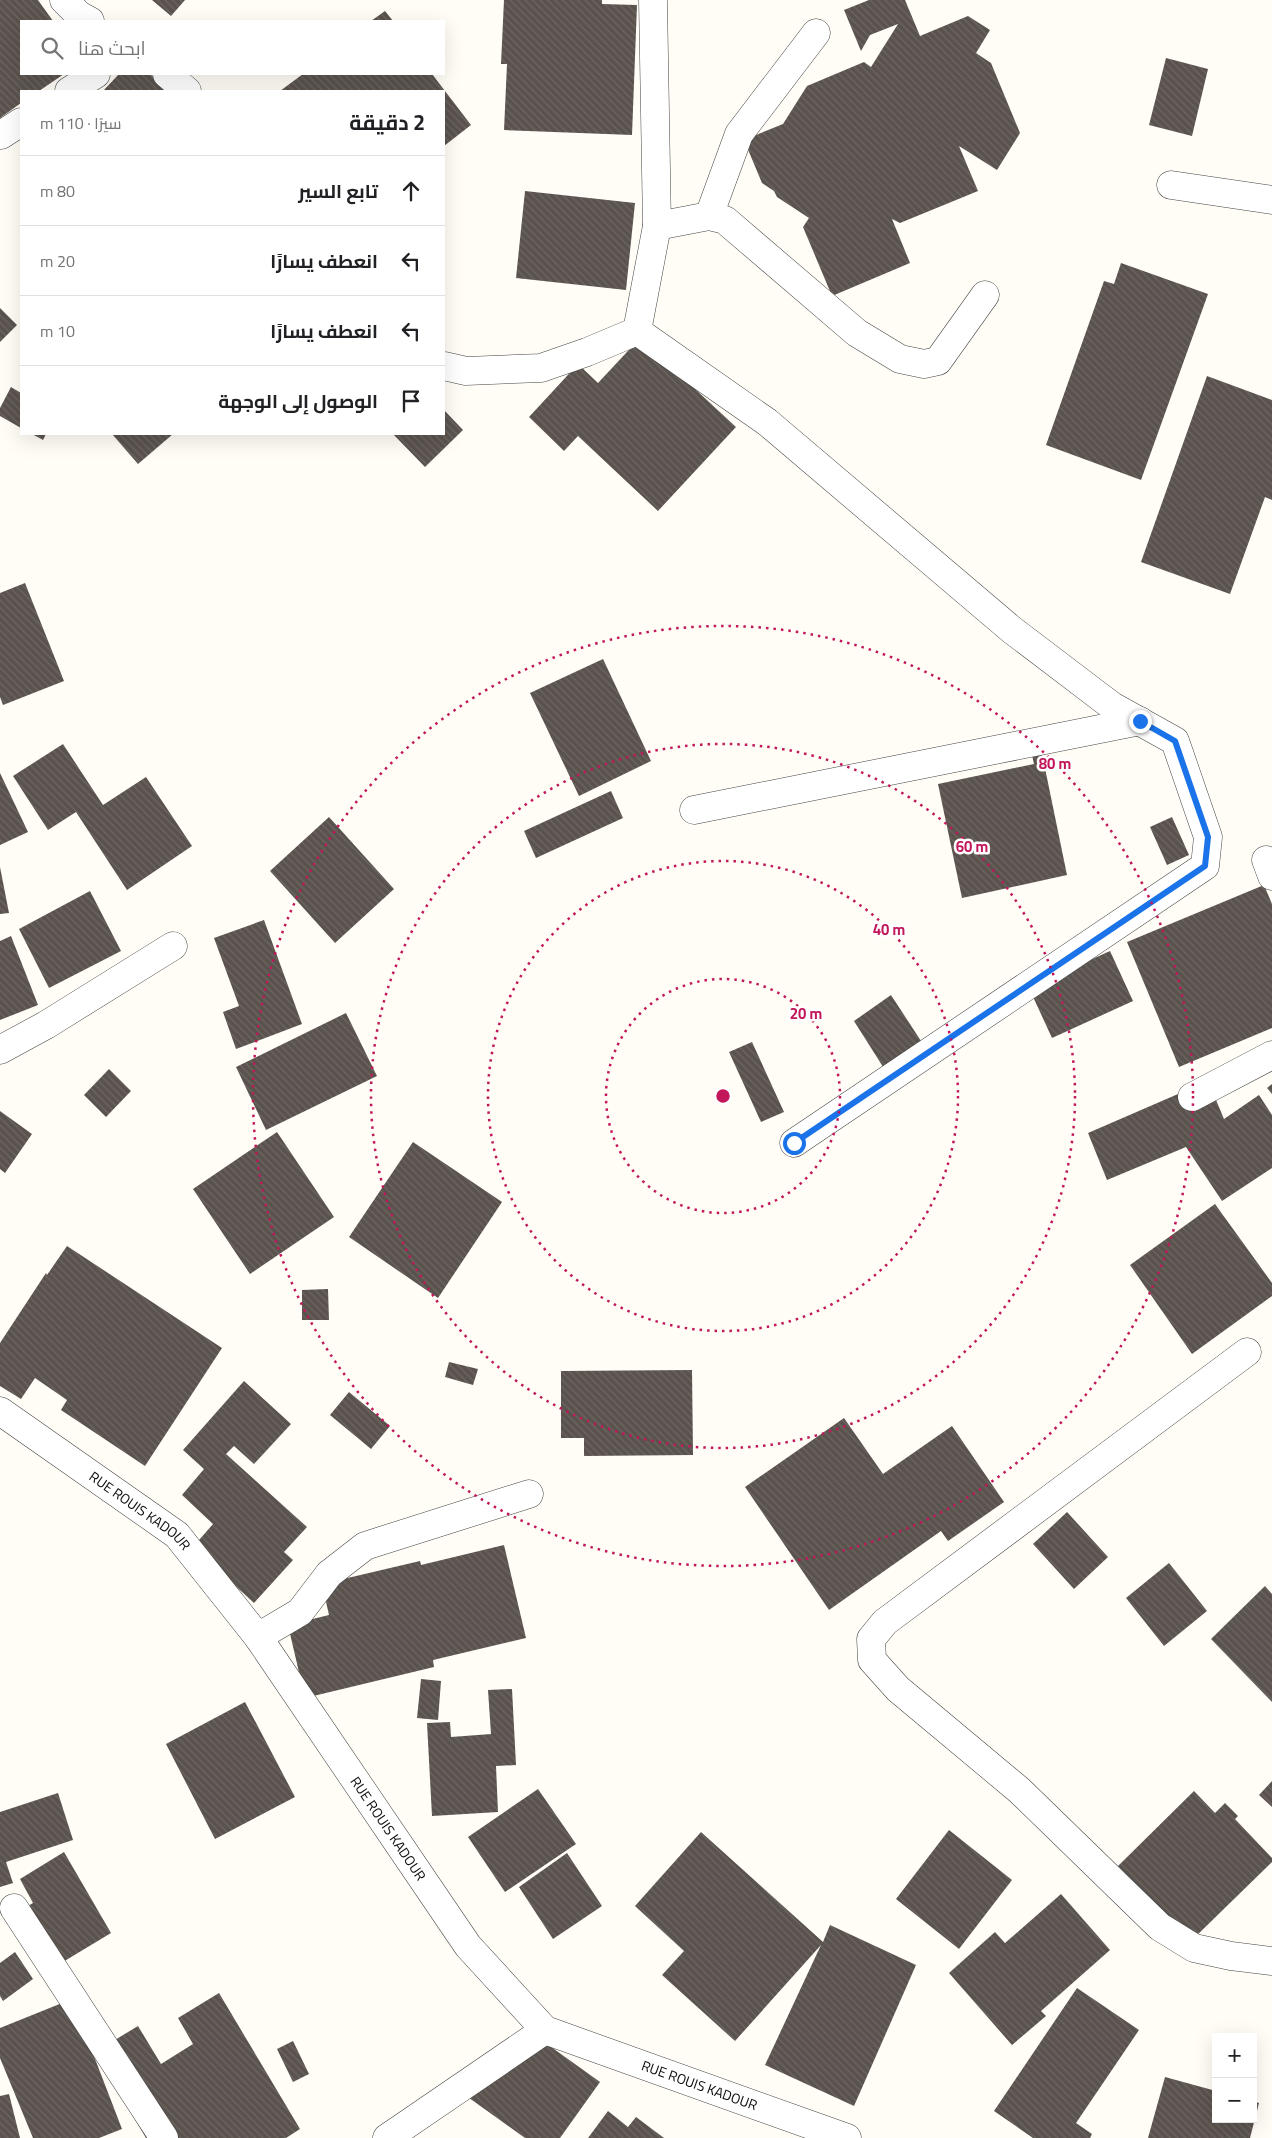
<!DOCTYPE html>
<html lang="ar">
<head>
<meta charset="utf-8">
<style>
  :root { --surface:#fff; --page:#f6f6f6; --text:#202124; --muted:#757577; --line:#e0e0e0 }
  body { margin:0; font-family:Georgia,Cairo,serif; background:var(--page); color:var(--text); direction:rtl }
  .controls { position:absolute; right:15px; bottom:15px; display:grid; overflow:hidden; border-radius:0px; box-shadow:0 5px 20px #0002 }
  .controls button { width:45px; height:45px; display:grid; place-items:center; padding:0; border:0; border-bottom:1px solid var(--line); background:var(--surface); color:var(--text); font:25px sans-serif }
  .stop { position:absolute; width:15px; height:15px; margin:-11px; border:4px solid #1a73e8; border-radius:50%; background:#fff }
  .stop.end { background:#1a73e8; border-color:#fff; box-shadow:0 1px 5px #0008 }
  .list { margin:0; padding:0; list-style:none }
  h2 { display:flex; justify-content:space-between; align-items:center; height:65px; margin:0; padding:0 20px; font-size:21px }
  h2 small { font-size:16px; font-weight:400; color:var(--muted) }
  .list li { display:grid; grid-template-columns:32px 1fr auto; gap:15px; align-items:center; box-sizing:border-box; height:70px; padding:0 20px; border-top:1px solid var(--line) }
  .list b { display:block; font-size:19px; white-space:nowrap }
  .list em { font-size:16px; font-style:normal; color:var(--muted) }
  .icon { flex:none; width:28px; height:28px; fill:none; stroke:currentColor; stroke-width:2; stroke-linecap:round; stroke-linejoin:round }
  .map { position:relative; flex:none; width:1272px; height:2138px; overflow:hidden; direction:ltr }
  .search { position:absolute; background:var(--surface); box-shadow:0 5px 20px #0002; left:20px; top:20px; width:425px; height:55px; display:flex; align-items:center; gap:12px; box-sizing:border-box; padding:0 18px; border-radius:0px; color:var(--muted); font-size:19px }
  .panel { position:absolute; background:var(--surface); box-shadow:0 5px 20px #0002; left:20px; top:90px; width:425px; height:345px; border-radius:0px; direction:rtl }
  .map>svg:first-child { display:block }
  .building { fill:url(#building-back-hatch) }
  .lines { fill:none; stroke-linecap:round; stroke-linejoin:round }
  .minor-casing { stroke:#444; stroke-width:29 }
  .minor { stroke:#fff; stroke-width:28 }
  .route { stroke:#1a73e8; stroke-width:6 }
  .ring { fill:none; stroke:#c2185b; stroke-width:2.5; stroke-dasharray:2.5 5 }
  .labels { text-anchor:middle; stroke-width:5; stroke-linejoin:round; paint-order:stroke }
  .street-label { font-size:14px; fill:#111; stroke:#fff }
  .centre { fill:#c2185b; stroke:#fff; stroke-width:2.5 }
  .ring-label { font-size:15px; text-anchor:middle; font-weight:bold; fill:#c2185b; stroke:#fff; stroke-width:5; stroke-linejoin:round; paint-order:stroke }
</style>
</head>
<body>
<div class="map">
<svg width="1272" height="2138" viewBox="0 0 1272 2138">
  <defs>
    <pattern id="building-back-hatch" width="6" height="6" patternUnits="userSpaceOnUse" patternTransform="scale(1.25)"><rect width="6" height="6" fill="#5a524d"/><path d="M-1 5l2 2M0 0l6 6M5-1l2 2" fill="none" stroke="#6d6662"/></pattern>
  </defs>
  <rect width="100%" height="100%" fill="#fffdf5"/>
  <path class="building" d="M 0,0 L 38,0 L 53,21 L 21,21 L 21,74 L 64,74 L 39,91 L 21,91 L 21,103 L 0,118 Z
    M 152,0 L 185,0 L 171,16 Z
    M 504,0 L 602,0 L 602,4 L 637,5 L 632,135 L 504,130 L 507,64 L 501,64 Z
    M 869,0 L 905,0 L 920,36 L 968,16 L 990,30 L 976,53 L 991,63 L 1020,133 L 997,170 L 959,146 L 978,191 L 900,223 L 892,219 L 910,263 L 832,296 L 803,227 L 809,218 L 777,197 L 774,191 L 762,183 L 744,140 L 783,124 L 807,86 L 864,62 L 871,67 L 898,24 L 870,35 L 861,51 L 844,10 Z
    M 385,11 L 393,21 L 371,21 Z
    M 1166,58 L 1208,69 L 1192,136 L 1149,125 Z
    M 119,74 L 150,74 L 169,91 L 103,91 Z
    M 303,74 L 432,74 L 471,125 L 444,146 L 444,91 L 280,91 Z
    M 525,191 L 635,203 L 626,290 L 516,278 Z
    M 1121,263 L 1208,294 L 1141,480 L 1046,445 L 1104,281 L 1114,284 Z
    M 0,308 L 17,325 L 0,342 Z
    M 640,338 L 736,427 L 658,511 L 578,436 L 564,451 L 529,417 L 578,364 L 598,383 Z
    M 1207,376 L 1272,400 L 1272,500 L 1265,497 L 1230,594 L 1141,562 Z
    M 11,387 L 21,393 L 21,428 L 0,416 L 0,408 Z
    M 444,410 L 463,430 L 425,467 L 393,434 L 444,434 Z
    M 32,434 L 46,434 L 43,440 Z
    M 112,434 L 173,434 L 138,464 Z
    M 25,583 L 64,681 L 3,705 L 0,697 L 0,593 Z
    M 603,659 L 651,761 L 579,796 L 530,693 Z
    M 63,744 L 103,805 L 146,777 L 192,846 L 127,890 L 76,812 L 48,830 L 13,776 Z
    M 1040,744 L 1067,875 L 962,898 L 938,784 L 1034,764 L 1030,746 Z
    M 0,773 L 28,832 L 0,845 Z
    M 611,791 L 623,818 L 536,858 L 524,831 Z
    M 329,817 L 394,889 L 335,943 L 270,871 Z
    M 1172,817 L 1189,855 L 1167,865 L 1150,827 Z
    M 0,867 L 9,913 L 0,914 Z
    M 1264,885 L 1272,904 L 1272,1028 L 1179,1067 L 1127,942 Z
    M 90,891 L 121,951 L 49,988 L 19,929 Z
    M 264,920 L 302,1024 L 236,1049 L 223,1012 L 239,1006 L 214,938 Z
    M 11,936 L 38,1005 L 0,1020 L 0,941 Z
    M 1110,951 L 1133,1001 L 1052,1038 L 1029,988 Z
    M 891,995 L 923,1044 L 885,1070 L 854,1021 Z
    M 346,1013 L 377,1076 L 266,1130 L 236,1067 Z
    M 752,1042 L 784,1112 L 761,1122 L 729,1052 Z
    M 109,1069 L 131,1091 L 106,1117 L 84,1095 Z
    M 1208,1081 L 1224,1119 L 1259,1095 L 1272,1115 L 1272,1168 L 1222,1201 L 1186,1147 L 1107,1180 L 1088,1133 Z
    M 1272,1084 L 1272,1094 L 1267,1088 Z
    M 0,1111 L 32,1134 L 5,1173 L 0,1169 Z
    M 277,1132 L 334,1217 L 250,1274 L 193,1189 Z
    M 413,1142 L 502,1202 L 438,1298 L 349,1237 Z
    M 1215,1204 L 1272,1283 L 1272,1296 L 1192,1354 L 1130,1265 Z
    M 67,1246 L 222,1348 L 145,1466 L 61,1410 L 67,1400 L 35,1378 L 21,1399 L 0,1386 L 0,1343 L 46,1273 L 47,1275 Z
    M 328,1289 L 329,1320 L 302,1320 L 302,1290 Z
    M 449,1362 L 478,1369 L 473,1385 L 445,1377 Z
    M 692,1370 L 693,1455 L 584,1456 L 584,1438 L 561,1438 L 561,1371 Z
    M 244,1381 L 291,1424 L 254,1464 L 234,1446 L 226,1454 L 307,1527 L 284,1552 L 293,1560 L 254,1603 L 193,1547 L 213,1524 L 182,1495 L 204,1469 L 183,1450 Z
    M 349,1392 L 390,1426 L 371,1449 L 330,1415 Z
    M 844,1418 L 883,1474 L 952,1426 L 1004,1502 L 948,1541 L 941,1531 L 829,1610 L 745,1487 Z
    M 1067,1512 L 1108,1557 L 1074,1589 L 1033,1544 Z
    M 504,1545 L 526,1638 L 433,1660 L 434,1667 L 305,1698 L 288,1625 L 329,1615 L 322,1584 L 420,1561 L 421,1565 Z
    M 1169,1563 L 1207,1611 L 1164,1646 L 1126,1598 Z
    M 1265,1586 L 1272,1594 L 1272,1702 L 1211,1639 Z
    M 421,1679 L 441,1681 L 438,1720 L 417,1718 Z
    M 512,1689 L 516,1765 L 496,1766 L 498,1812 L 432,1816 L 427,1723 L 450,1722 L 451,1737 L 491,1734 L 488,1690 Z
    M 245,1702 L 295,1797 L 215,1839 L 166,1744 Z
    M 1272,1781 L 1272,1807 L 1259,1795 Z
    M 538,1789 L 576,1844 L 505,1892 L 468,1837 Z
    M 1194,1791 L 1215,1813 L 1225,1803 L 1238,1816 L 1235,1819 L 1272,1858 L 1272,1862 L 1191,1941 L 1118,1866 Z
    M 58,1793 L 73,1840 L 6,1862 L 13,1883 L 0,1887 L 0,1812 Z
    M 949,1830 L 1012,1880 L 959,1949 L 896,1899 Z
    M 701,1832 L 823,1942 L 830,1925 L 916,1965 L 854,2106 L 765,2065 L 821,1945 L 735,2041 L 662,1975 L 684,1951 L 635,1906 Z
    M 64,1852 L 111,1933 L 43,1974 L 9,1917 L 33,1903 L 20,1879 Z
    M 567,1853 L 602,1906 L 553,1939 L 519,1887 Z
    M 1061,1894 L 1110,1950 L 1041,2011 L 1046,2016 L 1012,2045 L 949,1973 L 995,1932 L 1005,1943 Z
    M 15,1952 L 33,1979 L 3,2001 L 0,1996 L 0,1963 Z
    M 1077,1988 L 1139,2030 L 1076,2123 L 1092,2134 L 1090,2138 L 1033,2138 L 994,2111 Z
    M 219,1993 L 300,2129 L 286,2138 L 146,2138 L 95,2052 L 138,2026 L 161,2064 L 193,2044 L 178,2018 Z
    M 72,1999 L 122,2129 L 99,2138 L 33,2138 L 0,2058 L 0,2028 Z
    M 533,2034 L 600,2082 L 560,2138 L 525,2138 L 458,2090 L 483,2055 L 506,2071 Z
    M 293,2041 L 309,2074 L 293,2082 L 277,2049 Z
    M 1165,2077 L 1216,2091 L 1216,2119 L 1253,2119 L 1253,2101 L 1259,2103 L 1250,2138 L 1148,2138 Z
    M 9,2094 L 20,2138 L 0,2138 L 0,2096 Z
    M 608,2111 L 628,2127 L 636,2117 L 664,2138 L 588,2138 Z"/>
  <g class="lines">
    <defs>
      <g id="minor">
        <path d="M 64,0 L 79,15 L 90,21"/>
        <path d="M 167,74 L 187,91"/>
        <path d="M 69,91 L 96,74"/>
        <path d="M 1,135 L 21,122"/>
        <path d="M 1171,185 L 1272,200"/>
        <path d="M 709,216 L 739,134 L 816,33"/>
        <path d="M 657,226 L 709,216 L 725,220 L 857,333 L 900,359 L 924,364 L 938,361 L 985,295"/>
        <path d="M 637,331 L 767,422 L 1012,630 L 1112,706 L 1175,741 L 1208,837 L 1205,866 L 794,1143"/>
        <path d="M 444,366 L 466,371 L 541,368 L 587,352 L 637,331 L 657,226 L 653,0"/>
        <path d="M 694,810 L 1140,721"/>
        <path d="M 1266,860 L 1272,876"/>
        <path d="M 0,1050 L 46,1025 L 173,946"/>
        <path d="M 1192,1097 L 1272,1055"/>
        <path d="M 1247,1352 L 885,1622 L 871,1639 L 872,1660 L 898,1689 L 1019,1790 L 1160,1927 L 1194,1948 L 1231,1956 L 1272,1961"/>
        <path id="s1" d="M 0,1411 L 177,1535 L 258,1637 L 468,1946 L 545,2030 L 847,2138"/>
        <path d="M 258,1637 L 300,1612 L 329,1574 L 365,1546 L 529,1494"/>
        <path d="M 14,1908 L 164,2138"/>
        <path d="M 387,2138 L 545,2030"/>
      </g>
    </defs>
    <use href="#minor" class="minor-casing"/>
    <use href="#minor" class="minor"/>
  </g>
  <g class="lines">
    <path class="route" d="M 794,1143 L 1205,866 L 1208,837 L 1175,741 L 1140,721"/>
  </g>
  <g class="ring">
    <circle cx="723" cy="1096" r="117"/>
    <circle cx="723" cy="1096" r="235"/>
    <circle cx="723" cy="1096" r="352"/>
    <circle cx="723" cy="1096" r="470"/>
  </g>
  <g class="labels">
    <g class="street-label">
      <text dy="5" stroke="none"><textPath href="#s1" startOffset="172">RUE ROUIS KADOUR</textPath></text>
      <text dy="5" stroke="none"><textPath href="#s1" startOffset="578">RUE ROUIS KADOUR</textPath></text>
      <text dy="5" stroke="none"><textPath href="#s1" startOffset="998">RUE ROUIS KADOUR</textPath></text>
    </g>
  </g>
  <circle cx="723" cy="1096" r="8" class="centre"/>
  <g class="ring-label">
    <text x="1055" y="769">80 m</text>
    <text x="972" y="852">60 m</text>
    <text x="889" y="935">40 m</text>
    <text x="806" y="1019">20 m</text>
  </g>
</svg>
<div class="controls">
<button>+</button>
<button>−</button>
</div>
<div class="stop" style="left:794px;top:1143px"></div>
<div class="stop end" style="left:1140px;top:721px"></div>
<div class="search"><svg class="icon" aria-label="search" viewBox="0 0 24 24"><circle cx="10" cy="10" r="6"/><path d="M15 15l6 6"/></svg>ابحث هنا</div>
<section class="panel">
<h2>2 دقيقة<small>سيرًا · 110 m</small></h2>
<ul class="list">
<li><svg class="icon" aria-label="ahead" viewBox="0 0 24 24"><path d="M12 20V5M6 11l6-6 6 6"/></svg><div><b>تابع السير</b></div><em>80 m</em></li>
<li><svg class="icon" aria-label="left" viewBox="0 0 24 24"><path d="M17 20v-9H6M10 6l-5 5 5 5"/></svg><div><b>انعطف يسارًا</b></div><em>20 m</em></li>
<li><svg class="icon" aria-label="left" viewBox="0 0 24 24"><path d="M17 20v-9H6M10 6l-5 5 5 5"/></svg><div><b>انعطف يسارًا</b></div><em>10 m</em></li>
<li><svg class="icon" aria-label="arrive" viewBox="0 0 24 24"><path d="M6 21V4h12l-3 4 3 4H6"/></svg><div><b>الوصول إلى الوجهة</b></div></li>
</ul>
</section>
</div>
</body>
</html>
